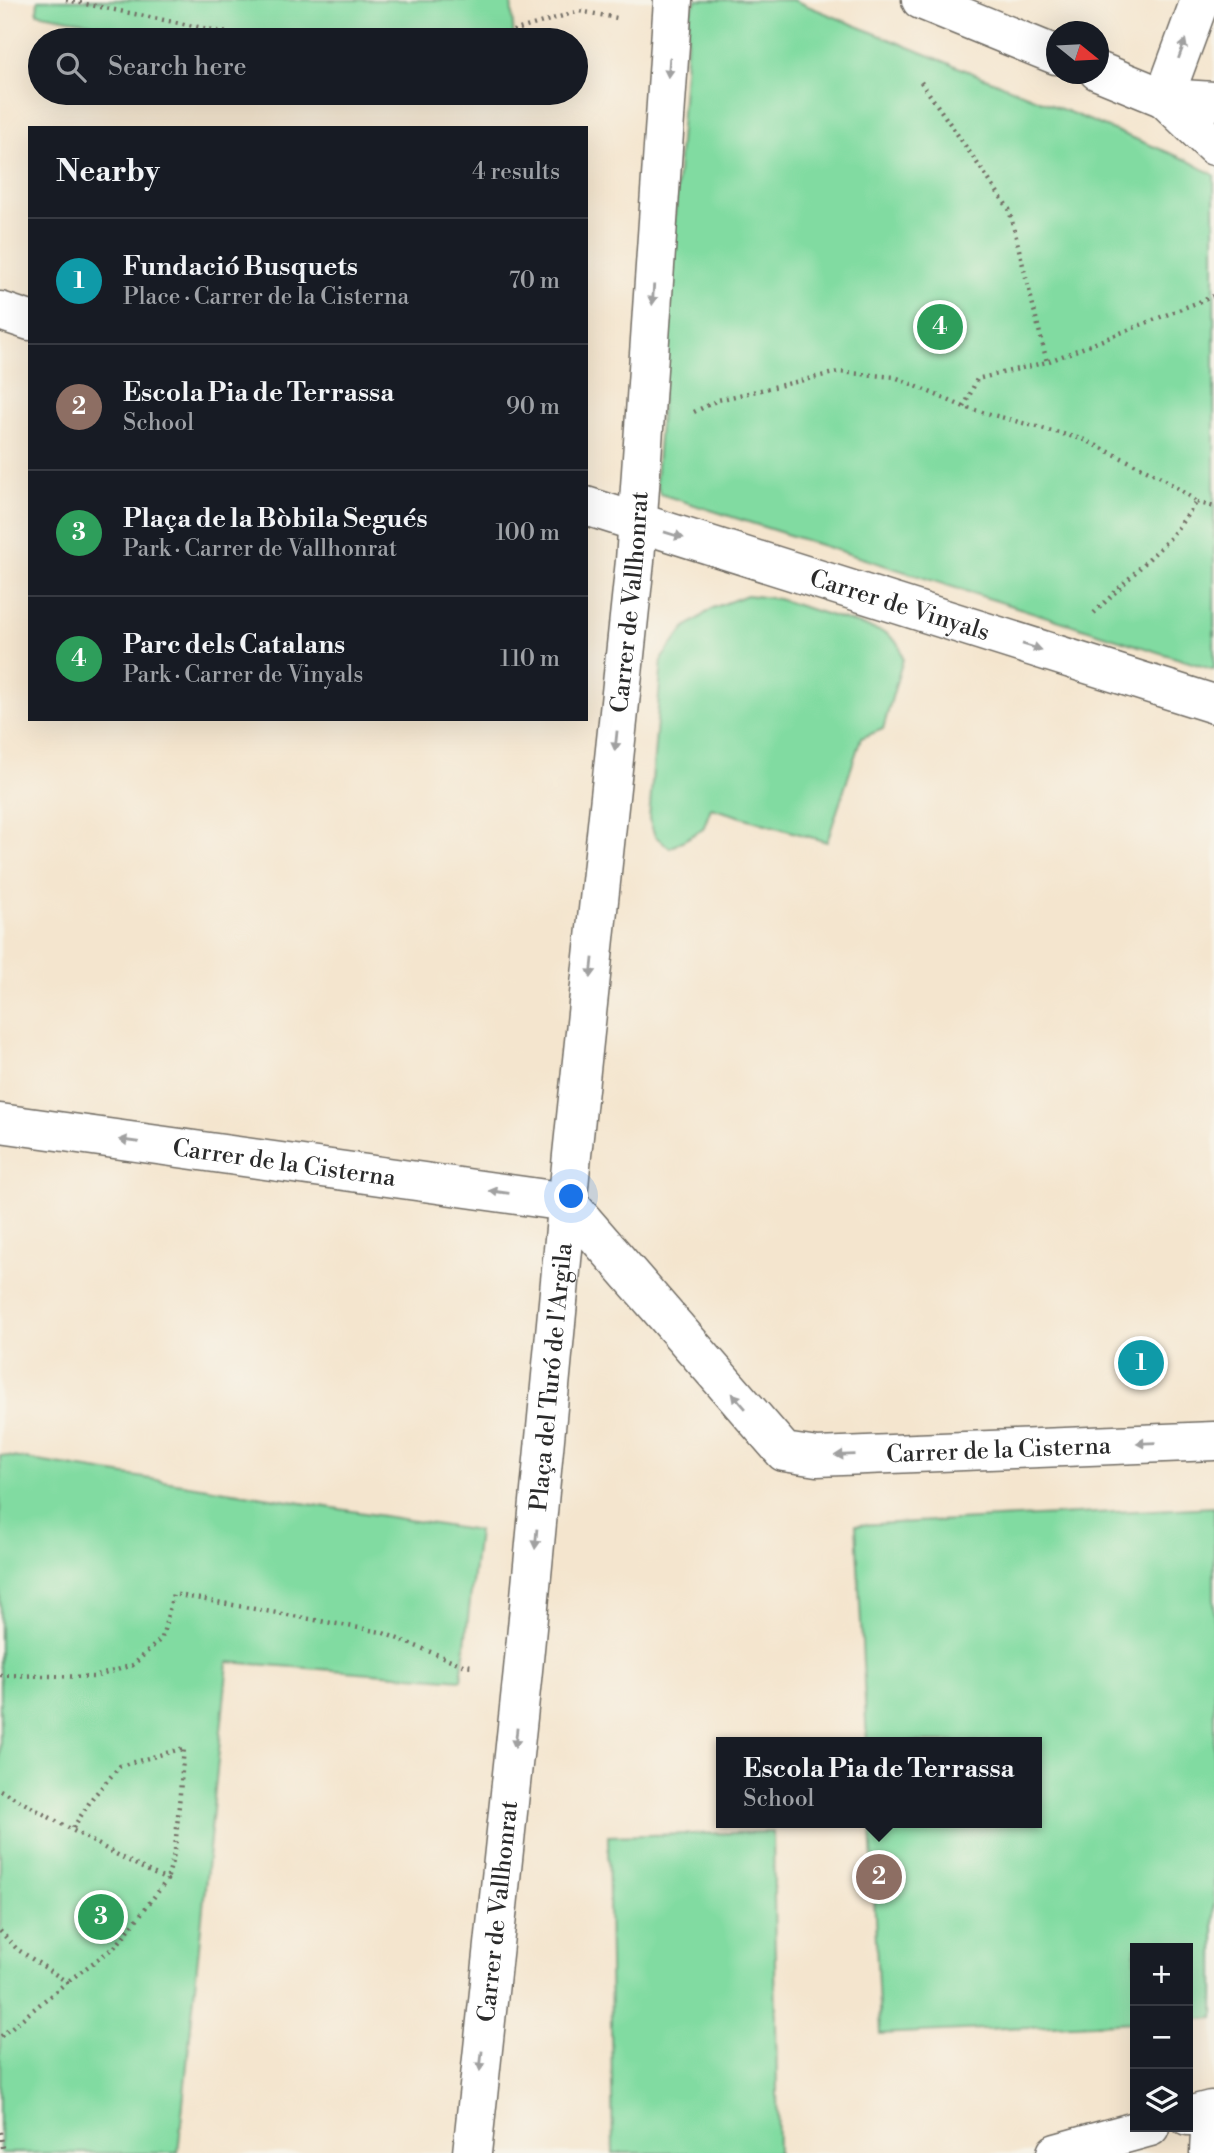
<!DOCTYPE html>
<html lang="en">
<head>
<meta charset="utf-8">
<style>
  :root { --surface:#171b24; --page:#242831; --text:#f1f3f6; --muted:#9ea1a6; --line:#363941; --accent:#8c9099 }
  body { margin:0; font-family:"Libre Bodoni",serif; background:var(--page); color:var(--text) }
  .controls { position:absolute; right:21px; bottom:21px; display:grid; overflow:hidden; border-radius:0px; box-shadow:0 7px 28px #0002 }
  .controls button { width:63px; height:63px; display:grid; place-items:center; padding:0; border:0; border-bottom:2px solid var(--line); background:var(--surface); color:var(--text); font:35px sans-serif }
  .compass { position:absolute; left:1046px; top:21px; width:63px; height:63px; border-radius:50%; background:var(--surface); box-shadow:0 7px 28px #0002; rotate:108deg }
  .you { position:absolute; left:572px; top:1197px; width:24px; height:24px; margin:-18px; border:5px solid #fff; border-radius:50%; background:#1a73e8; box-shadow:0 0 0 10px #1a73e833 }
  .badge { display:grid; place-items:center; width:46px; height:46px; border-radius:50%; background:var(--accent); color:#fff; font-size:23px; font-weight:700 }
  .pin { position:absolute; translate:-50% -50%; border:4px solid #fff; box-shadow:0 2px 7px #0006 }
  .popup { position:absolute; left:716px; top:1737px; width:326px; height:91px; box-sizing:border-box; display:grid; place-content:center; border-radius:0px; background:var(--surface); filter:drop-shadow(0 2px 5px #0005); font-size:23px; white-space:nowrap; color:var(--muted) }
  .popup b { font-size:26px; color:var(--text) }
  .popup::after { content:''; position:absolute; left:50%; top:100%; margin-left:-14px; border:14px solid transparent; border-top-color:var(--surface) }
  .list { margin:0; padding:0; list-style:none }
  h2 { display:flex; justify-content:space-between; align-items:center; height:91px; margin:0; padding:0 28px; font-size:30px }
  h2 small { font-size:23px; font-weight:400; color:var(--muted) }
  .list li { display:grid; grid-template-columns:46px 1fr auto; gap:21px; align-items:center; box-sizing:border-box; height:126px; padding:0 28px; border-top:2px solid var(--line) }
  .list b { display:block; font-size:26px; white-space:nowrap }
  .list p { margin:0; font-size:23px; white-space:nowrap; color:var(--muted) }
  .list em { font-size:23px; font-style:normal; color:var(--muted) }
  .icon { flex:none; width:38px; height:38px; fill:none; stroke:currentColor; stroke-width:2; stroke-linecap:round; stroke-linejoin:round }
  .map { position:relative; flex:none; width:1214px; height:2153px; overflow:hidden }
  .search { position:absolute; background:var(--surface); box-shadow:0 7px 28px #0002; left:28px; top:28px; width:560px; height:77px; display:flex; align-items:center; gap:18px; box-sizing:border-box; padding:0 24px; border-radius:38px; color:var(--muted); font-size:26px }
  .panel { position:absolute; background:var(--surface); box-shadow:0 7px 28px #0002; left:28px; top:126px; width:560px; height:595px; border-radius:0px }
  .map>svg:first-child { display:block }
  .green { fill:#81dba1; stroke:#568366; stroke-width:2 }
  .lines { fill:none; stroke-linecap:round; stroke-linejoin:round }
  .minor-casing { stroke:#716c64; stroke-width:41 }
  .path { stroke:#716c64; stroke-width:4.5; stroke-dasharray:2 5; stroke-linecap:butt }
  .minor { stroke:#fff; stroke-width:38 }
  .oneway { fill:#a0a0a0 }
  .labels { text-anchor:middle; stroke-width:5; stroke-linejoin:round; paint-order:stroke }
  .street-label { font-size:24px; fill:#2b2b2b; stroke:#f7f3e8 }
</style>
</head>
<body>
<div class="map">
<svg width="1214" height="2153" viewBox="0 0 1214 2153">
  <rect width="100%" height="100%" fill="#f7f3e8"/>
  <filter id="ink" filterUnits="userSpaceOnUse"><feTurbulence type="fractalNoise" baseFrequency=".0143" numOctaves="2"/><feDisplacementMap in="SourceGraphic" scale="14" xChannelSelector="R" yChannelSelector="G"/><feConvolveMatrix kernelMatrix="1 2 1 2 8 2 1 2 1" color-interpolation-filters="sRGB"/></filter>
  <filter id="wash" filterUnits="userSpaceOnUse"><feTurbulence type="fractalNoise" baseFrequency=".00686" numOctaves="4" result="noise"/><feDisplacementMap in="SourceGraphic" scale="28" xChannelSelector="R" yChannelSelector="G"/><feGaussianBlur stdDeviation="1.57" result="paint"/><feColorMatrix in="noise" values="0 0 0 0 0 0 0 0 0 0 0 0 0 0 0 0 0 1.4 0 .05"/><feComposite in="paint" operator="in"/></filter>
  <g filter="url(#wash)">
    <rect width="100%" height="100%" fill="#f4e5ce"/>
    <path class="green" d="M 38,0 L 511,0 L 514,40 L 182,40 L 37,13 Z
      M 696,0 L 793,0 L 1187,160 L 1214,175 L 1214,670 L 660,494 L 656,480 L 689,14 Z
      M 747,595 L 778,599 L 886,633 L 899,644 L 903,659 L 883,729 L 861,738 L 827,842 L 711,808 L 703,829 L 670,848 L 655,836 L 649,819 L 662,658 L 685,628 L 713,608 Z
      M 0,1455 L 478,1531 L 461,1680 L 228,1662 L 178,2153 L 0,2153 Z
      M 1214,1507 L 1214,2018 L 1188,2020 L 1188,1948 L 1135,1948 L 1135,2022 L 880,2034 L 871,1823 L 1036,1823 L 1036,1742 L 867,1742 L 856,1525 Z
      M 773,1832 L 778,2153 L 613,2153 L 608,1836 Z"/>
  </g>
  <g filter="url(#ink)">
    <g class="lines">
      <defs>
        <g id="minor">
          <path d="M 921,0 L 1056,55"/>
          <path d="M 1098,71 L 1164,98 L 1214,101"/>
          <path d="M 1164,98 L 1200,0"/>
          <path d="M 1164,98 L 1214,146"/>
          <path d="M 0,311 L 30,321"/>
          <path id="s1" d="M 586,506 L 1214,704"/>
          <path id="s2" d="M 0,1123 L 567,1202"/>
          <path id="s3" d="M 567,1202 L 784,1452 L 817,1457 L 1214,1441"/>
          <path d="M 1188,2116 L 1211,2110 L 1209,2153"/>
          <path id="s4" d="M 472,2153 L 523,1670 L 572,1155 L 635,561 L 673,0"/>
          <path d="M 1056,2153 L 1150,2127"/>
        </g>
      </defs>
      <use href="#minor" class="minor-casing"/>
      <path class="path" d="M 66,0 L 262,40
        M 494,40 L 513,31 L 579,11 L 617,18
        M 921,82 L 1009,209 L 1047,362
        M 964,407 L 977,379 L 1047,362 L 1214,296
        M 694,412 L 718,400 L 838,372 L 895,377 L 964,407 L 1085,440 L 1161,477 L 1197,502 L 1170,538 L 1094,613
        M 1197,502 L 1214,507
        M 0,1675 L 94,1677 L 133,1665 L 162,1638 L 173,1594 L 381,1632 L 463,1665 L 474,1666
        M 0,1790 C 56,1820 110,1853 167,1880 L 117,1945 L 67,1982
        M 73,1828 L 93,1797 L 120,1766 L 184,1748 L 175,1850 L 167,1880
        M 0,1931 L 17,1949 L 67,1982 L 0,2037
        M 0,2132 L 4,2153"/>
      <use href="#minor" class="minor"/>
    </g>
    <defs><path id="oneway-solid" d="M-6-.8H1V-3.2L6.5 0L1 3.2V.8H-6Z" transform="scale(1.75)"/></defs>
    <g class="oneway">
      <use href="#oneway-solid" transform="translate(1182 49) rotate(-70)"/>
      <use href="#oneway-solid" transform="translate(669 68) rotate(94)"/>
      <use href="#oneway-solid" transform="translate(653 295) rotate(94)"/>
      <use href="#oneway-solid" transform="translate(674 535) rotate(17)"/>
      <use href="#oneway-solid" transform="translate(1032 647) rotate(17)"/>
      <use href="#oneway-solid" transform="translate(616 741) rotate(96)"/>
      <use href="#oneway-solid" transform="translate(592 968) rotate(96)"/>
      <use href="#oneway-solid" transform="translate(129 1141) rotate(-172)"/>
      <use href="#oneway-solid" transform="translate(499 1192) rotate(-172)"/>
      <use href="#oneway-solid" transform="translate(739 1401) rotate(-131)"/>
      <use href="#oneway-solid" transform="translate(1146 1443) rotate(178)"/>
      <use href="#oneway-solid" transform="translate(845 1455) rotate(178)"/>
      <use href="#oneway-solid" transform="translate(536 1539) rotate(95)"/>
      <use href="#oneway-solid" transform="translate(516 1738) rotate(96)"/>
      <use href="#oneway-solid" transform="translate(481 2061) rotate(96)"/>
    </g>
  </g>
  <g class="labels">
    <g class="street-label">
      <text dy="8" stroke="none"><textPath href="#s4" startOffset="1559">Carrer de Vallhonrat</textPath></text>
      <text dy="8" stroke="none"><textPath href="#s1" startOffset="329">Carrer de Vinyals</textPath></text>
      <text dy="8" stroke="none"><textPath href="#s2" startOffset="287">Carrer de la Cisterna</textPath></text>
      <text dy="8" stroke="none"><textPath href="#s4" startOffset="780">Plaça del Turó de l'Argila</textPath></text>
      <text dy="8" stroke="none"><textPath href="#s3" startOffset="546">Carrer de la Cisterna</textPath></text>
      <text dy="8" stroke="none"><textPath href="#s4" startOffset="243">Carrer de Vallhonrat</textPath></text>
    </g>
  </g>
</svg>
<div class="controls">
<button>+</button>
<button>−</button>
<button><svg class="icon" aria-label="layers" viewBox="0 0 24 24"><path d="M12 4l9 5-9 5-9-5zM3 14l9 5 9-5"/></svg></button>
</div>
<svg class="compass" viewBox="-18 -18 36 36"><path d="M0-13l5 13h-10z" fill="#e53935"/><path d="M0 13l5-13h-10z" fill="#9ea1a6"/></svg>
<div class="you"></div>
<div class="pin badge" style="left:1141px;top:1363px;background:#0f9aa8">1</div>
<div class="pin badge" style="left:879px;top:1877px;background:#8d6e63">2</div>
<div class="popup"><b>Escola Pia de Terrassa</b>School</div>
<div class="pin badge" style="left:101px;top:1917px;background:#2e9e5b">3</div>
<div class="pin badge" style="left:940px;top:327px;background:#2e9e5b">4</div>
<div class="search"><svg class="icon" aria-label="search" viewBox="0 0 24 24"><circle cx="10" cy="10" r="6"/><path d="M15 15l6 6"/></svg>Search here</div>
<section class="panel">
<h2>Nearby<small>4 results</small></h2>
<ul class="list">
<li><span class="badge" style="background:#0f9aa8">1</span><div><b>Fundació Busquets</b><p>Place · Carrer de la Cisterna</p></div><em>70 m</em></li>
<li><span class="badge" style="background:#8d6e63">2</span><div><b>Escola Pia de Terrassa</b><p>School</p></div><em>90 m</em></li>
<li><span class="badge" style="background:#2e9e5b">3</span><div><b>Plaça de la Bòbila Segués</b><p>Park · Carrer de Vallhonrat</p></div><em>100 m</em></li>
<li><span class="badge" style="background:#2e9e5b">4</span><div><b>Parc dels Catalans</b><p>Park · Carrer de Vinyals</p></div><em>110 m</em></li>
</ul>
</section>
</div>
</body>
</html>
